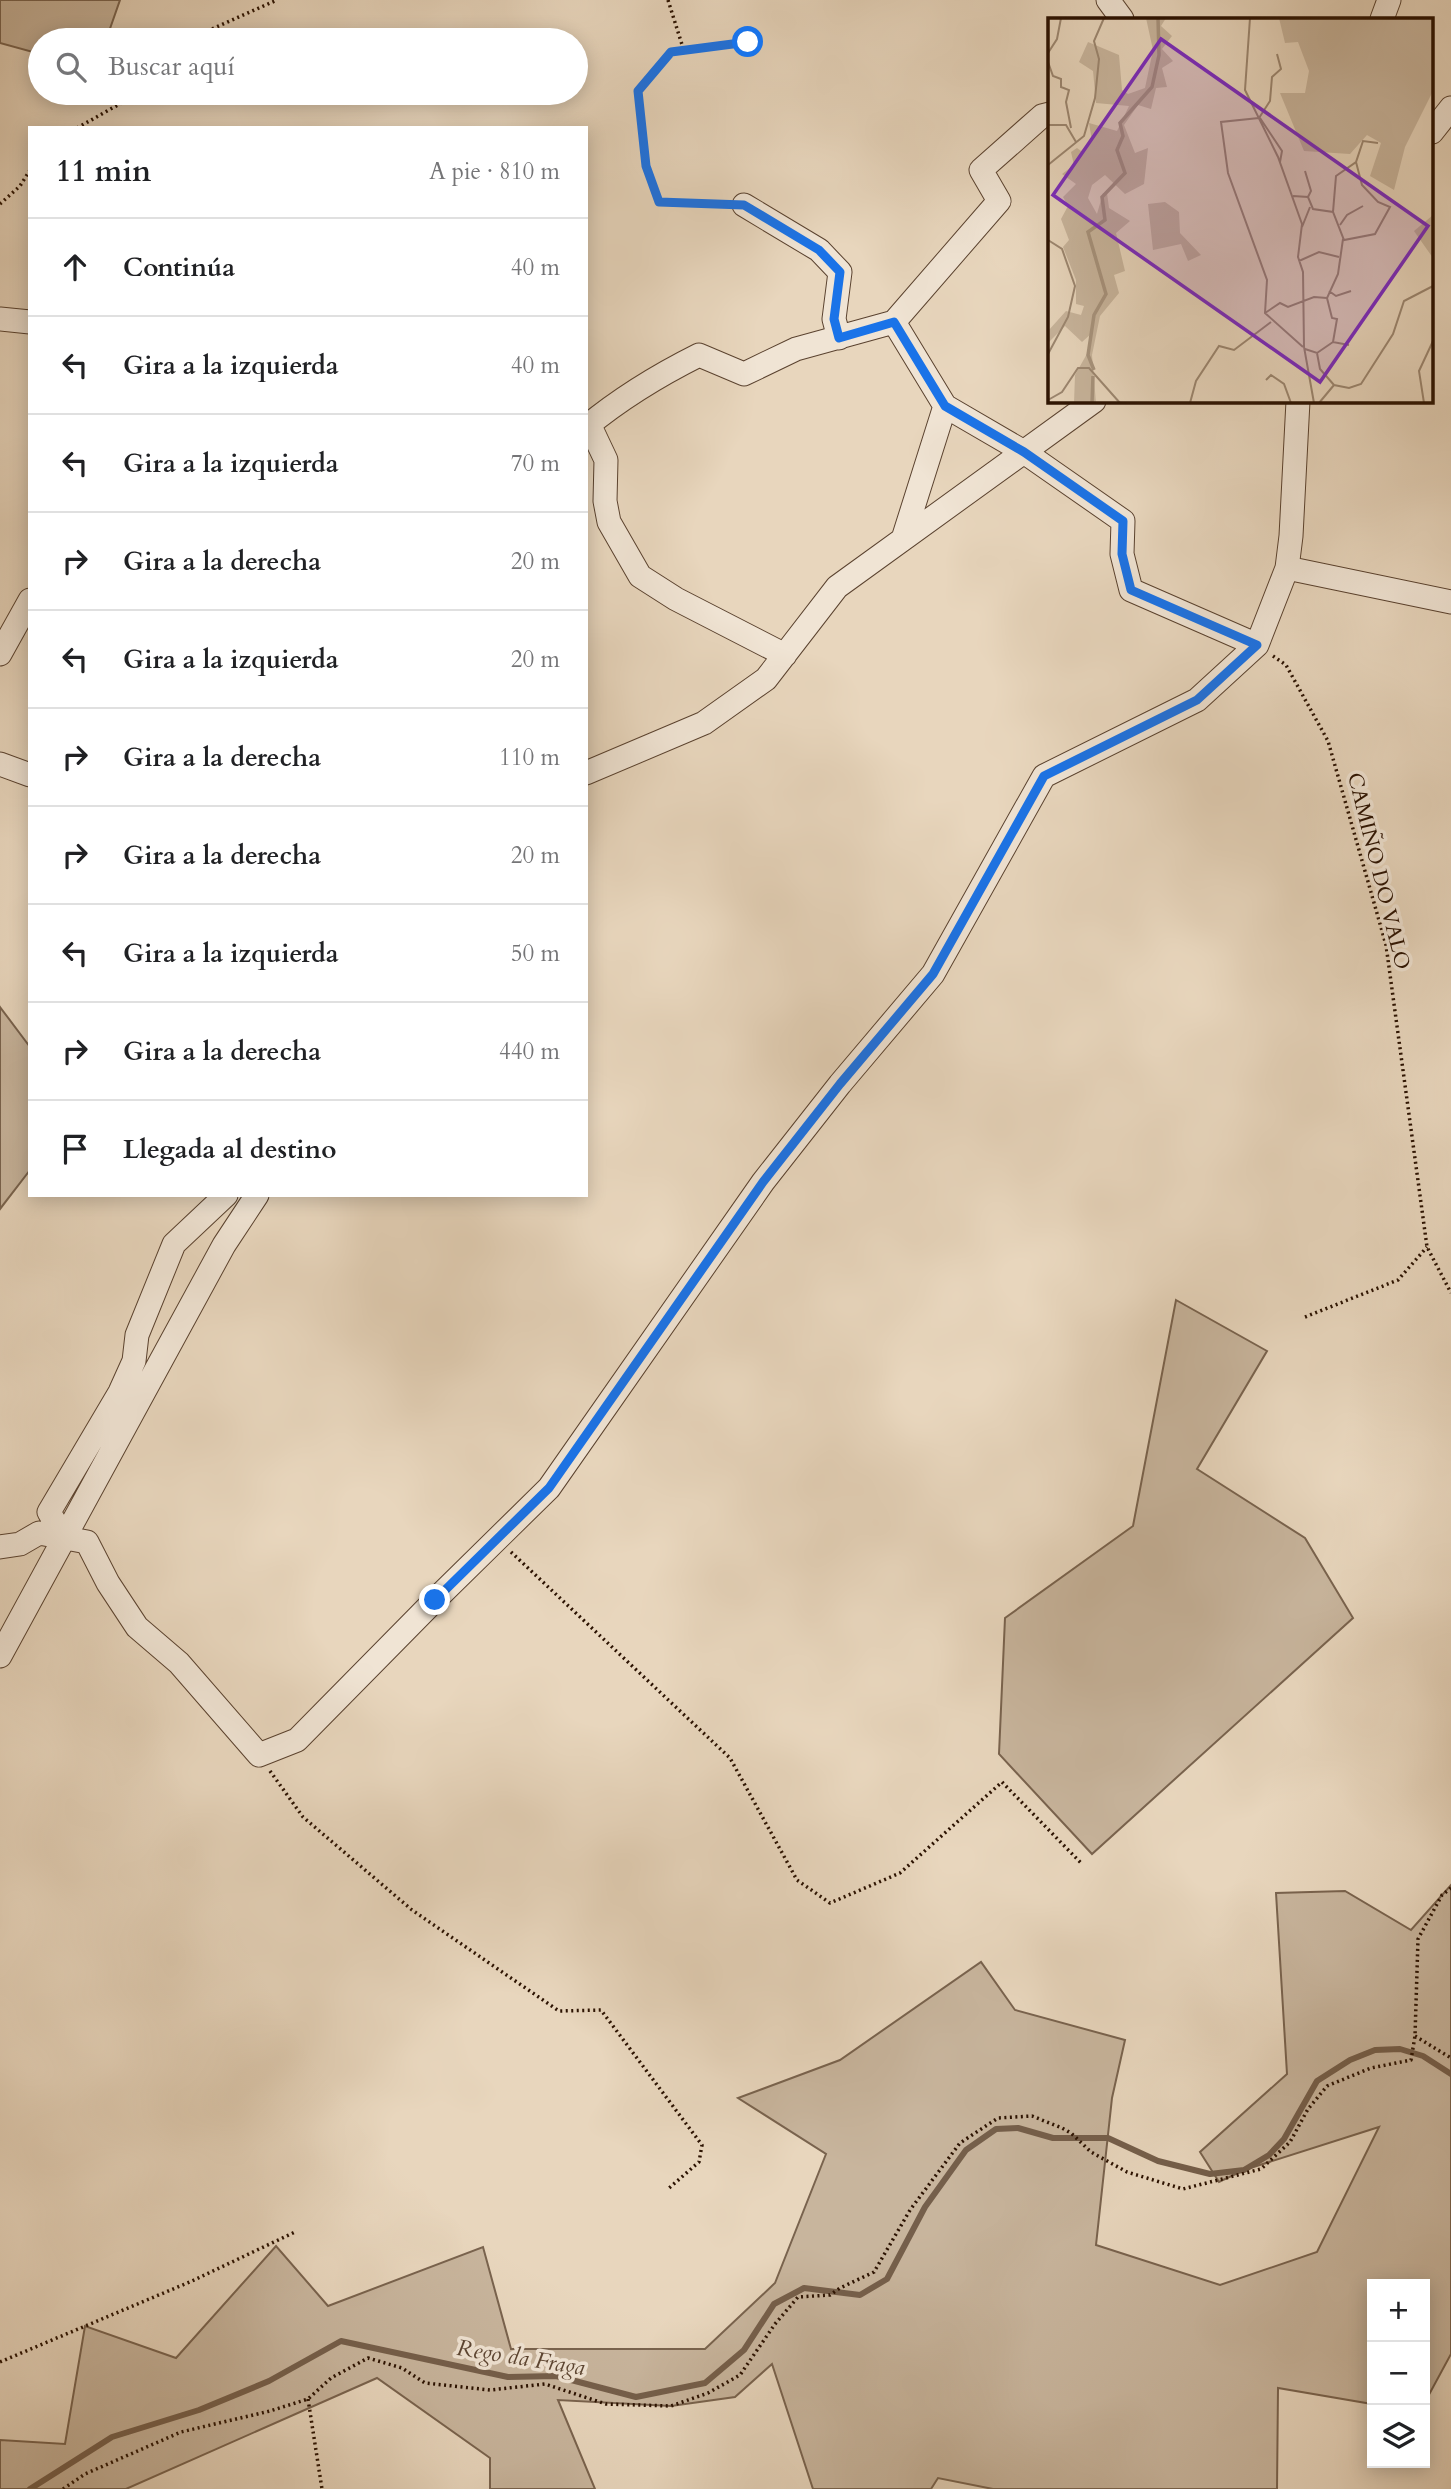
<!DOCTYPE html>
<html lang="es">
<head>
<meta charset="utf-8">
<style>
  :root { --surface:#fff; --page:#f2f2f2; --text:#202124; --muted:#757577; --line:#e0e0e0 }
  body { margin:0; font-family:Cardo,serif; background:var(--page); color:var(--text) }
  .controls { position:absolute; right:21px; bottom:21px; display:grid; overflow:hidden; border-radius:0px; box-shadow:0 4px 18px #0003 }
  .controls button { width:63px; height:63px; display:grid; place-items:center; padding:0; border:0; border-bottom:2px solid var(--line); background:var(--surface); color:var(--text); font:35px sans-serif }
  .stop { position:absolute; width:21px; height:21px; margin:-16px; border:5px solid #1a73e8; border-radius:50%; background:#fff }
  .stop.end { background:#1a73e8; border-color:#fff; box-shadow:0 2px 7px #0008 }
  .list { margin:0; padding:0; list-style:none }
  h2 { display:flex; justify-content:space-between; align-items:center; height:91px; margin:0; padding:0 28px; font-size:30px }
  h2 small { font-size:23px; font-weight:400; color:var(--muted) }
  .list li { display:grid; grid-template-columns:46px 1fr auto; gap:21px; align-items:center; box-sizing:border-box; height:98px; padding:0 28px; border-top:2px solid var(--line) }
  .list b { display:block; font-size:26px; white-space:nowrap }
  .list em { font-size:23px; font-style:normal; color:var(--muted) }
  .icon { flex:none; width:38px; height:38px; fill:none; stroke:currentColor; stroke-width:2; stroke-linecap:round; stroke-linejoin:round }
  .map { position:relative; flex:none; width:1451px; height:2489px; overflow:hidden }
  .search { position:absolute; background:var(--surface); box-shadow:0 4px 18px #0003; left:28px; top:28px; width:560px; height:77px; display:flex; align-items:center; gap:18px; box-sizing:border-box; padding:0 24px; border-radius:38px; color:var(--muted); font-size:26px }
  .panel { position:absolute; background:var(--surface); box-shadow:0 4px 18px #0003; left:28px; top:126px; width:560px; height:1071px; border-radius:0px }
  .map>svg:first-child { display:block }
  .green { fill:#c8b59d; stroke:#79634e; stroke-width:2 }
  .lines { fill:none; stroke-linecap:round; stroke-linejoin:round }
  .stream { stroke:#755f4b; stroke-width:6 }
  .minor-casing { stroke:#5a422f; stroke-width:25 }
  .path { stroke:#2a1100; stroke-width:3.5; stroke-dasharray:2 3.5; stroke-linecap:butt }
  .minor { stroke:#f0e4d4; stroke-width:23 }
  .route { stroke:#1a73e8; stroke-width:9 }
  .labels { text-anchor:middle; stroke-width:7; stroke-linejoin:round; paint-order:stroke }
  .street-label { font-size:21px; fill:#2a1100; stroke:#f0e4d4 }
  .water-label { font-size:23px; font-style:italic; fill:#5c4532; stroke:#f0e4d4 }
  .inset-river { fill:none; stroke:#a7937d; stroke-width:3.5 }
  .inset-road { fill:none; stroke:#9c8771; stroke-width:2 }
  .view { fill:#7b2cbf; fill-opacity:0.15; stroke:#7b2cbf; stroke-width:3.5 }
  .inset-edge { fill:none; stroke:#2a1100; stroke-width:3.5 }
</style>
</head>
<body>
<div class="map">
<svg width="1451" height="2489" viewBox="0 0 1451 2489">
  <rect width="100%" height="100%" fill="#e8d6bd"/>
  <filter id="stains"><feTurbulence type="fractalNoise" baseFrequency=".00286" numOctaves="4"/><feColorMatrix values="0 0 0 0 .2 0 0 0 0 .09 0 0 0 0 .02 0 0 0 .5 -.17"/></filter>
  <radialGradient id="worn" r=".72"><stop offset=".6" stop-color="#630" stop-opacity="0"/><stop offset="1" stop-color="#630" stop-opacity=".3"/></radialGradient>
  <path class="green" d="M 0,0 L 120,0 L 106,40 L 40,40 L 40,54 L 0,43 Z
    M 0,1007 L 30,1047 L 30,1170 L 0,1209 Z
    M 1176,1300 L 1267,1351 L 1197,1469 L 1305,1538 L 1353,1618 L 1092,1854 L 999,1754 L 1005,1618 L 1133,1526 Z
    M 1451,1885 L 1451,2354 L 1425,2402 L 1425,2284 L 1372,2284 L 1372,2404 L 1278,2388 L 1277,2489 L 993,2489 L 938,2478 L 931,2489 L 813,2489 L 772,2364 L 735,2397 L 671,2406 L 558,2400 L 595,2489 L 490,2489 L 490,2458 L 377,2378 L 126,2489 L 0,2489 L 0,2440 L 65,2444 L 85,2326 L 176,2358 L 276,2246 L 328,2306 L 483,2247 L 511,2349 L 705,2349 L 775,2283 L 826,2154 L 738,2098 L 840,2060 L 981,1962 L 1015,2010 L 1125,2040 L 1112,2098 L 1096,2245 L 1220,2285 L 1317,2252 L 1379,2127 L 1244,2170 L 1219,2182 L 1200,2152 L 1287,2074 L 1276,1893 L 1345,1891 L 1411,1930 Z"/>
  <g class="lines">
    <path class="stream" d="M 30,2489 L 112,2437 L 199,2410 L 269,2381 L 341,2341 L 508,2377 L 556,2376 L 636,2397 L 705,2383 L 744,2350 L 774,2304 L 804,2288 L 860,2295 L 887,2279 L 925,2207 L 966,2150 L 996,2129 L 1018,2128 L 1053,2138 L 1108,2138 L 1158,2161 L 1210,2174 L 1244,2170 L 1269,2155 L 1284,2139 L 1317,2081 L 1350,2060 L 1375,2050 L 1400,2049 L 1423,2056 L 1451,2074"/>
    <defs>
      <path id="minor" d="M 1108,0 L 1122,19
        M 1382,19 L 1389,0
        M 1432,132 L 1451,108
        M 744,205 L 819,250 L 840,272 L 834,319 L 839,338
        M 0,319 L 30,322
        M 894,322 L 945,406 L 1024,452 L 1123,521 L 1122,554 L 1131,590 L 1257,645
        M 589,424 L 606,460 L 605,501 L 609,522 L 640,576 L 676,599 L 785,655
        M 586,427 C 621,398 659,375 699,355 L 744,374 L 796,349 L 894,322 L 999,201 L 981,170 L 1042,116 L 1050,114
        M 903,539 L 945,406
        M 1287,568 L 1451,602
        M 0,654 L 30,600
        M 0,764 L 30,775
        M 586,773 L 704,723 L 766,679 L 837,587 L 1094,401
        M 64,1538 L 49,1512 L 120,1392 L 134,1361 L 137,1335 L 174,1244 L 226,1195
        M 0,1547 L 20,1544 L 39,1533 L 87,1542 L 108,1583 L 137,1627 L 179,1663 L 259,1755 L 297,1740 L 435,1600 L 549,1488 L 763,1182 L 840,1084 L 933,974 L 1044,776 L 1197,700 L 1257,645 L 1287,568 L 1291,536 L 1298,401
        M 0,1656 L 224,1245 L 257,1195"/>
    </defs>
    <use href="#minor" class="minor-casing"/>
    <path class="path" d="M 668,0 L 684,51
      M 187,40 L 277,0
      M 77,128 L 139,93
      M 0,204 L 20,186 L 30,170
      M 725,204 L 658,202 L 646,166 L 638,91 L 671,53 L 748,42
      M 1273,656 L 1286,665 L 1328,741 L 1386,945 L 1427,1247 L 1451,1293
      M 1305,1317 L 1398,1280 L 1427,1247
      M 511,1552 L 730,1758 L 797,1880 L 830,1903 L 900,1873 L 1002,1782 L 1082,1864
      M 270,1771 L 303,1817 L 412,1910 L 559,2011 L 601,2010 L 702,2145 L 699,2162 L 668,2189
      M 1415,2036 L 1451,2058
      M 0,2362 L 192,2281 L 295,2232
      M 308,2399 L 322,2489
      M 63,2489 L 85,2474 L 181,2432 L 270,2411 L 308,2399 L 331,2378 L 368,2358 L 402,2368 L 425,2383 L 490,2390 L 545,2384 L 606,2404 L 671,2406 L 708,2393 L 740,2375 L 775,2324 L 798,2297 L 830,2295 L 840,2288 L 874,2272 L 910,2210 L 960,2143 L 998,2118 L 1032,2116 L 1062,2128 L 1071,2133 L 1091,2152 L 1127,2172 L 1183,2189 L 1261,2169 L 1290,2142 L 1308,2109 L 1327,2086 L 1371,2068 L 1411,2060 L 1415,2036 L 1418,1939 L 1442,1895 L 1451,1888"/>
    <use href="#minor" class="minor"/>
  </g>
  <g class="lines">
    <path class="route" d="M 435,1600 L 549,1488 L 763,1182 L 840,1084 L 933,974 L 1044,776 L 1197,700 L 1257,645 L 1131,590 L 1122,554 L 1123,521 L 1024,452 L 945,406 L 894,322 L 839,338 L 834,319 L 840,272 L 819,250 L 744,205 L 659,202 L 646,166 L 638,91 L 671,52 L 748,42"/>
  </g>
  <g class="labels">
    <g class="street-label">
      <text transform="translate(1379 871) rotate(76)" y="7">CAMIÑO DO VALO</text>
    </g>
    <g class="water-label">
      <text transform="translate(521 2357) rotate(9)" y="8">Rego da Fraga</text>
    </g>
  </g>
  <g transform="translate(1048 18)">
    <rect width="385" height="385" fill="#e8d6bd"/>
    <path d="M 98,0 L 118,0 L 113,8 L 124,18 L 114,31 L 125,43 L 114,50 L 119,69 L 108,70 L 103,91 L 90,87 L 76,107 L 87,135 L 100,130 L 96,166 L 77,176 L 57,157 L 44,167 L 40,180 L 49,196 L 55,175 L 59,175 L 61,190 L 82,203 L 68,215 L 77,253 L 66,257 L 71,275 L 52,298 L 44,337 L 48,385 L 26,385 L 27,357 L 40,334 L 43,316 L 34,324 L 17,308 L 0,325 L 0,313 L 18,293 L 33,297 L 36,288 L 28,286 L 28,262 L 15,229 L 21,222 L 13,201 L 20,188 L 15,179 L 28,166 L 14,156 L 26,147 L 23,134 L 29,130 L 33,133 L 44,123 L 41,105 L 69,113 L 81,88 L 48,85 L 45,53 L 31,44 L 40,24 L 71,37 L 74,72 L 80,76 L 97,70 L 105,32 ZM 231,0 L 385,0 L 385,73 L 357,129 L 346,172 L 322,158 L 333,125 L 319,117 L 302,136 L 256,133 L 232,75 L 257,75 L 261,53 L 250,24 L 237,25 ZM 117,184 L 131,194 L 132,215 L 153,237 L 140,243 L 133,226 L 105,232 L 100,186 ZM 385,197 L 385,240 L 366,213 Z" fill="#c8b59d"/>
    <path class="inset-river" d="M 46,352 L 40,337 L 46,297 L 58,276 L 40,214 L 57,202 L 54,179 L 77,155 L 69,132 L 75,118 L 72,105 L 104,69 L 111,37 L 110,0M 44,385 L 45,358"/>
    <path class="inset-road" d="M 202,0 L 197,72 L 230,139 L 254,206 L 250,239 L 255,254 L 256,329 L 266,385M 0,35 L 9,21 L 13,0M 0,44 L 5,58 L 13,61 L 13,69 L 21,72 L 18,84 L 23,110M 211,100 L 173,104 L 180,155 L 219,262 L 217,295 L 255,329M 211,100 L 222,83 L 224,59 L 233,51 L 229,36M 212,100 L 234,133 L 232,144M 0,107 L 18,107 L 28,124M 0,147 L 36,118 L 47,80 L 51,41 L 46,23 L 56,0M 257,153 L 263,173 L 260,179M 245,178 L 260,179 L 265,191 L 285,194 L 296,222 L 327,216 L 342,189 L 330,184 L 314,167 L 308,144M 285,194 L 288,158 L 308,144 L 315,123 L 330,125M 292,207 L 299,197 L 315,188M 254,209 L 262,189M 0,222 L 14,231 L 27,268 L 20,299 L 0,336M 251,243 L 271,234 L 291,239M 281,273 L 288,278 L 303,273M 217,295 L 232,285 L 240,289 L 266,279 L 279,280M 285,324 L 289,301 L 284,300 L 279,280 L 290,256 L 295,221M 257,331 L 269,335 L 285,324 L 301,327M 269,335 L 272,351 L 286,367 L 301,370 L 313,366 L 345,316 L 356,283 L 385,268M 218,362 L 223,357 L 236,366 L 243,385M 0,382 L 14,374 L 30,350 L 41,350 L 72,385M 142,385 L 148,363 L 171,328 L 186,332 L 223,304M 271,385 L 286,367M 376,385 L 371,353 L 385,323"/>
    <path class="view" d="M 113,21 L 380,208 L 272,364 L 5,177 Z"/>
    <rect width="385" height="385" class="inset-edge"/>
  </g>
  <rect width="100%" height="100%" filter="url(#stains)"/>
  <rect width="100%" height="100%" fill="url(#worn)"/>
</svg>
<div class="controls">
<button>+</button>
<button>−</button>
<button><svg class="icon" aria-label="layers" viewBox="0 0 24 24"><path d="M12 4l9 5-9 5-9-5zM3 14l9 5 9-5"/></svg></button>
</div>
<div class="stop" style="left:748px;top:42px"></div>
<div class="stop end" style="left:435px;top:1600px"></div>
<div class="search"><svg class="icon" aria-label="search" viewBox="0 0 24 24"><circle cx="10" cy="10" r="6"/><path d="M15 15l6 6"/></svg>Buscar aquí</div>
<section class="panel">
<h2>11 min<small>A pie · 810 m</small></h2>
<ul class="list">
<li><svg class="icon" aria-label="ahead" viewBox="0 0 24 24"><path d="M12 20V5M6 11l6-6 6 6"/></svg><div><b>Continúa</b></div><em>40 m</em></li>
<li><svg class="icon" aria-label="left" viewBox="0 0 24 24"><path d="M17 20v-9H6M10 6l-5 5 5 5"/></svg><div><b>Gira a la izquierda</b></div><em>40 m</em></li>
<li><svg class="icon" aria-label="left" viewBox="0 0 24 24"><path d="M17 20v-9H6M10 6l-5 5 5 5"/></svg><div><b>Gira a la izquierda</b></div><em>70 m</em></li>
<li><svg class="icon" aria-label="right" viewBox="0 0 24 24"><path d="M7 20v-9h11M14 6l5 5-5 5"/></svg><div><b>Gira a la derecha</b></div><em>20 m</em></li>
<li><svg class="icon" aria-label="left" viewBox="0 0 24 24"><path d="M17 20v-9H6M10 6l-5 5 5 5"/></svg><div><b>Gira a la izquierda</b></div><em>20 m</em></li>
<li><svg class="icon" aria-label="right" viewBox="0 0 24 24"><path d="M7 20v-9h11M14 6l5 5-5 5"/></svg><div><b>Gira a la derecha</b></div><em>110 m</em></li>
<li><svg class="icon" aria-label="right" viewBox="0 0 24 24"><path d="M7 20v-9h11M14 6l5 5-5 5"/></svg><div><b>Gira a la derecha</b></div><em>20 m</em></li>
<li><svg class="icon" aria-label="left" viewBox="0 0 24 24"><path d="M17 20v-9H6M10 6l-5 5 5 5"/></svg><div><b>Gira a la izquierda</b></div><em>50 m</em></li>
<li><svg class="icon" aria-label="right" viewBox="0 0 24 24"><path d="M7 20v-9h11M14 6l5 5-5 5"/></svg><div><b>Gira a la derecha</b></div><em>440 m</em></li>
<li><svg class="icon" aria-label="arrive" viewBox="0 0 24 24"><path d="M6 21V4h12l-3 4 3 4H6"/></svg><div><b>Llegada al destino</b></div></li>
</ul>
</section>
</div>
</body>
</html>
